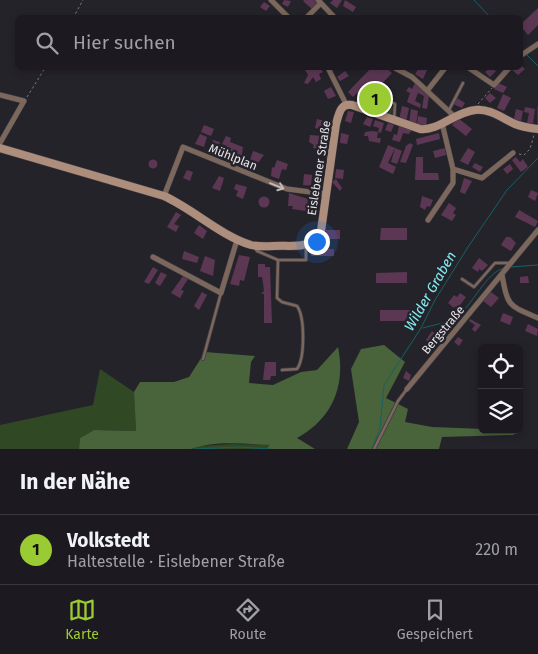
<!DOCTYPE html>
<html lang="de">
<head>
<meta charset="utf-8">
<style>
  :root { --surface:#1c1a20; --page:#252329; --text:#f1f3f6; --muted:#a0a1a5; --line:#3a383e; --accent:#9bcb33 }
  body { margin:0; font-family:"Fira Sans",sans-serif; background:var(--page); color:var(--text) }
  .controls { position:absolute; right:15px; bottom:15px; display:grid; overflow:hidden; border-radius:8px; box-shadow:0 2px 8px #0003 }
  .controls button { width:45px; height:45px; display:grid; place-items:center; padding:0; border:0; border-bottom:1px solid var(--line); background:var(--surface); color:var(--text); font:25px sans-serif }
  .you { position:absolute; left:316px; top:241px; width:18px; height:18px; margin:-12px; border:4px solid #fff; border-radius:50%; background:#1a73e8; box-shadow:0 0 0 8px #1a73e833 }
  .badge { display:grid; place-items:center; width:32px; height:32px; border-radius:50%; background:var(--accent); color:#111; font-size:16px; font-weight:700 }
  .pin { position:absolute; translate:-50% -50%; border:2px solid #fff; box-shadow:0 1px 5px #0006 }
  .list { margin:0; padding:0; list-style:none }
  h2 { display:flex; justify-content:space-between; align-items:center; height:65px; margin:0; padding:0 20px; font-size:21px }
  h2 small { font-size:16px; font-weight:400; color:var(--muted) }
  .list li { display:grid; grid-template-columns:32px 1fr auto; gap:15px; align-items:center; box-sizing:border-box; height:70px; padding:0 20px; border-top:1px solid var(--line) }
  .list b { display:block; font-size:19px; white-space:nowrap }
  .list p { margin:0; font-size:16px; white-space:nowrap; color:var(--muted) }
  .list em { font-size:16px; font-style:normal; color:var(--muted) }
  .icon { flex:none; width:28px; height:28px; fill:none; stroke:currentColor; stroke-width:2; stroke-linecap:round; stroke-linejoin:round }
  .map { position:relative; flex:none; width:538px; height:449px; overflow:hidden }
  .search { position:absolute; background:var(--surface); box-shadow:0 2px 8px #0003; left:15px; right:15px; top:15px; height:55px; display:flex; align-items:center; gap:12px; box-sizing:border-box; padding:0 18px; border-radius:8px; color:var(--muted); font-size:19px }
  .sheet { height:135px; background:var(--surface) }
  nav { display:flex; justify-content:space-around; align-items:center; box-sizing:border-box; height:70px; border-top:1px solid var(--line); background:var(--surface); font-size:14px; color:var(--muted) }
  nav a { display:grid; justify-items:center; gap:2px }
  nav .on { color:var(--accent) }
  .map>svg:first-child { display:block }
  .green { fill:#314825 }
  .forest { fill:#49633b }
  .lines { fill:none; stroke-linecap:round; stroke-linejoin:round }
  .stream { stroke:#176165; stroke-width:1 }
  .building { fill:#5c3754 }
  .service-casing { stroke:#403e45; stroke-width:4 }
  .minor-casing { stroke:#403e45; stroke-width:6 }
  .secondary-casing { stroke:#403e45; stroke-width:9 }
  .path { stroke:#7b7980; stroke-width:1; stroke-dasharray:2.5 2.5; stroke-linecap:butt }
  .service { stroke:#7b675c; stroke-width:2.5 }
  .minor { stroke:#7b675c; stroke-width:5 }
  .secondary { stroke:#ad8d7c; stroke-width:8 }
  .oneway { stroke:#c1b9b8 }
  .labels { text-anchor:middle; stroke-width:5; stroke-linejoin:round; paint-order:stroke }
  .street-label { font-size:12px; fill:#e7e5ea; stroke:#25232a }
  .water-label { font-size:14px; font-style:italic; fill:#83edf4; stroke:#25232a }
</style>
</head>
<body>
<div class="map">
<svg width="538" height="449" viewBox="0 0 538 449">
  <rect width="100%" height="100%" fill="#25232a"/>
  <path class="green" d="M 370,102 L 370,105 L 380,105 L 381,103 L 388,103 L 393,108 L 391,114 L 388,116 L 359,104 Z
    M 100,369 L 134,392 L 136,431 L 94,430 L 80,438 L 79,449 L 0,449 L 0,425 L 93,405 Z
    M 232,444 L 271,445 L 266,449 L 191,449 L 199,446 Z"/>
  <path class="forest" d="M 384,345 L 405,362 L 386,398 L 408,409 L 405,422 L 432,427 L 513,430 L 514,435 L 442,437 L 439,449 L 347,449 L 359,422 L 351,369 L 361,349 Z
    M 338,347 C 346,386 332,419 297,438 L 315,449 L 266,449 L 270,445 C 244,444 215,440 191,449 L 79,449 L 80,438 L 94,430 L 136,431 L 134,392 L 140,382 L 174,382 L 189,377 L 205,352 L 255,356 L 251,362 L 249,383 L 273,385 L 301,372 L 317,370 Z"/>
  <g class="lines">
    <path class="stream" d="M 474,0 L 491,18
      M 526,54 L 538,66
      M 538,126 L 538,107
      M 511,267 L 538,265
      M 423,328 C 433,325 447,323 456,317 C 473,306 486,271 505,268
      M 195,449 L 239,447 L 270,449
      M 372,449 L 380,428 L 384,385 L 421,328 L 435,300 L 468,247 L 507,190 L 538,158"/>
  </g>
  <path class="building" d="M 284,0 L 291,1 L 288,7 L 282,4 Z
    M 304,0 L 314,0 L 317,3 L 312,9 L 303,1 Z
    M 333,0 L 342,0 L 337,8 L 330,3 Z
    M 345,0 L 356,7 L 353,12 L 343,6 Z
    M 264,2 L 270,6 L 266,11 L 260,7 Z
    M 538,8 L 538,25 L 528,35 L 520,25 Z
    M 520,65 L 525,69 L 518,75 L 511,69 L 520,68 Z
    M 309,68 L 320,68 L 323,72 L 319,74 L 321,79 L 316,82 L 313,77 L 308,84 L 304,83 L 308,75 L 305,70 Z
    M 371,68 L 386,68 L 392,73 L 368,98 L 362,98 L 357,93 L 353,97 L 348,92 Z
    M 419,68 L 428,68 L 423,79 L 415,74 Z
    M 490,68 L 496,71 L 490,77 L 485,72 Z
    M 345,71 L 349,76 L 340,81 L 337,77 Z
    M 415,83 L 429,96 L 427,109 L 422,108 L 424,96 L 418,93 L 415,101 L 421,104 L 420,108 L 407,102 L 410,93 L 406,91 L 409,87 L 412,89 Z
    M 498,83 L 507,87 L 503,93 L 494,89 Z
    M 331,87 L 336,96 L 328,99 L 324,91 Z
    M 490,93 L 496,98 L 490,103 L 485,98 Z
    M 503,94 L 511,98 L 504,111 L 497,108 Z
    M 457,98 L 465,103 L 462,108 L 453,104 Z
    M 402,106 L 409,108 L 406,122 L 399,120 Z
    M 525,107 L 535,109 L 533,124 L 527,123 L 529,113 L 524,112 Z
    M 411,109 L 418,111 L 416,125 L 409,123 Z
    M 516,109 L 523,111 L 521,121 L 514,119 Z
    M 348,111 L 354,112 L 351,123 L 345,121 Z
    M 418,116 L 427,118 L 426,126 L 417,125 Z
    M 367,117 L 373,119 L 370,127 L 363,124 Z
    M 458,118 L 472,129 L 466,136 L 452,125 Z
    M 317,119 L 325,121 L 323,130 L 315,128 Z
    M 375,120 L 384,123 L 381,133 L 378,132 L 379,128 L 373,126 Z
    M 388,123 L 394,125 L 391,132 L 385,130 Z
    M 204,125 L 214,129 L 211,136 L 201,132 Z
    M 399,126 L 412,130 L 409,134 L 403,133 L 400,142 L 392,140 L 394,134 L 397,135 Z
    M 372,131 L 378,132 L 377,138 L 381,138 L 380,143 L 369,141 L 368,136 L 364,136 L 365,132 Z
    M 341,133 L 349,135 L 347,144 L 340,143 Z
    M 439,133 L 440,139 L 417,145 L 416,139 Z
    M 200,134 L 207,137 L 204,147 L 195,144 Z
    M 310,135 L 323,136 L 321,149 L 313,148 L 314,145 L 309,142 Z
    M 226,136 L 231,138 L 230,142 L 243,147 L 241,160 L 235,159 L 237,152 L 234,151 L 231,159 L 223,156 L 227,146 L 222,144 Z
    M 213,140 L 220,142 L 217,151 L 210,149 Z
    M 410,143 L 413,145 L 406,163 L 400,162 L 406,146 Z
    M 388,145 L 402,151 L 397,164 L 391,162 L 395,148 L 388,163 L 396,167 L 393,174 L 379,167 Z
    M 445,148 L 446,155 L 435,158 L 433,151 Z
    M 468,148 L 475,152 L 468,165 L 460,161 Z
    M 253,151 L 264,155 L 254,168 L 248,166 Z
    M 416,157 L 423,157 L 423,173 L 438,173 L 439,180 L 415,180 Z
    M 516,157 L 520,162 L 523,159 L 528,167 L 521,172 L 512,160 Z
    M148.5 164a4.5 4.5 0 1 1 9 0a4.5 4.5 0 1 1-9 0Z
    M 277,160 L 288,164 L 286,170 L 282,169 L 279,179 L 271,176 L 272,167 L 274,168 Z
    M 475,163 L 483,167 L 480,172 L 472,167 Z
    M 510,164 L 513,169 L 507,174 L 503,169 Z
    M 336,169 L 344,170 L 343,179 L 335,178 Z
    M 187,170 L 193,172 L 190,181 L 183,178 Z
    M 304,174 L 312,175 L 311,186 L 303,185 Z
    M 219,176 L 224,178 L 220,191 L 212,188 Z
    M 464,178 L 472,181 L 465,194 L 460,192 Z
    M 336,179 L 342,188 L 340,191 L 332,182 Z
    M 236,184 L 247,187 L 243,199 L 236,196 L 238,191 L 234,189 Z
    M 531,190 L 538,193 L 535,201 L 528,197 Z
    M 289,193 L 308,199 L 306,211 L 292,209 L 293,206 L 288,206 Z
    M 422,196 L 433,200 L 430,207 L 427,206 L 425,210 L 420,207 Z
    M258.5 202a5.5 5.5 0 1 1 11 0a5.5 5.5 0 1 1-11 0Z
    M 449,203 L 456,208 L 453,213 L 456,215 L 452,221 L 441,215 Z
    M 519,210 L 538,221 L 535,227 L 515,217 Z
    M 176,212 L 181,215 L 174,224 L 179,226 L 176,232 L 167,227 Z
    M 199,225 L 207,231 L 203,239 L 194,233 Z
    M 381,228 L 407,228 L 407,240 L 380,240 Z
    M 326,230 L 340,230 L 340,239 L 326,239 Z
    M 506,237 L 510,237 L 516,243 L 511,251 L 501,245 Z
    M 312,249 L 334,249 L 334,256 L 311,256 Z
    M 184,251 L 199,257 L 197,263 L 182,259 Z
    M 239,255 L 250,257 L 244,281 L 240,280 L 239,286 L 230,284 Z
    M 205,256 L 215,260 L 213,276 L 200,271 Z
    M 479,258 L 488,265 L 482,271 L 479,269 L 478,272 L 472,268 Z
    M 258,264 L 265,264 L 265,267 L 270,267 L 272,323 L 264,323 L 264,294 L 261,294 L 264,291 L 263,283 L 262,277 L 258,277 Z
    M 153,267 L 158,270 L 149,284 L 144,282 Z
    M 161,272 L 167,275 L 160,286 L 155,283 Z
    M 407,272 L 407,283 L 376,283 L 376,273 Z
    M 183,276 L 188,279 L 181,290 L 184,291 L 180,298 L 171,293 Z
    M 528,276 L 529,283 L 520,283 L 520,277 Z
    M 202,292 L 207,295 L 199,310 L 194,306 Z
    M 491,292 L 499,298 L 491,307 L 483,301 Z
    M 460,293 L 466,297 L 457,309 L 455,306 L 454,308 L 448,303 L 454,295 L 457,297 Z
    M 380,310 L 411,310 L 411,321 L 380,321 Z
    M 503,313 L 513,317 L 510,325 L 500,321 Z
    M 470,319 L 481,325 L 475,332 L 472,329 L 475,325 L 469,321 Z
    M 528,324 L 538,329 L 537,336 L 525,331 Z
    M 432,331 L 438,336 L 432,345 L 426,340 Z
    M 458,337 L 463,340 L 459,346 L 454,342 Z
    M 265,362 L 276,362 L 276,376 L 271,376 L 270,380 L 263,380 Z
    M 406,371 L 411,375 L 409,381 L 403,378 Z"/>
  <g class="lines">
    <defs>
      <path id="service" d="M 354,104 C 364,99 385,98 395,104 L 394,119
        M 449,110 L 463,83
        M 255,248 L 257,251 L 278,260
        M 462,279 L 474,287 L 495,263 L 509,263
        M 203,359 L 221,293
        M 282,370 L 297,369 C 305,358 305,317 297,306 L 282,302 L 277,298 L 278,260 L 306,260 L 306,246
        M 374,449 L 398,401 L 407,389"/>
      <path id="minor" d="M 271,0 L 289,18
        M 318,0 L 335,18
        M 306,18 L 321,3
        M 520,56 L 538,44
        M 328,68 L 346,104
        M 395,68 L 412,77 L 454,116
        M 469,68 L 494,85 L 509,68
        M 427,91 L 445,68
        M 0,95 L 24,101 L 0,143
        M 453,169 L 482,178 L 513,153
        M 164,196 L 183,147 L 287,189 L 326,194
        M 428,220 L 453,183 L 453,169 L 442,123
        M 153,257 L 221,293 L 237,240
        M 502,275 C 508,307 508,305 538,318
        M 407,389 L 538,230"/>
      <path id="secondary" d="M 0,148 L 164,196 C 193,209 221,236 251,245 C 262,248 277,245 289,246 C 304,246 313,245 321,231 L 336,124 C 339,114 340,103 352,105 L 420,129 C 439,131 455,112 475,110 C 489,108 502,118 515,124 C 522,127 530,128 538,129"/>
    </defs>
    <use href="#service" class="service-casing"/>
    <use href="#minor" class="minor-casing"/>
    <use href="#secondary" class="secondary-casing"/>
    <path class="path" d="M 73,18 L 83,0
      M 27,97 L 45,68
      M 478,104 L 492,88
      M 519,154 L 524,155 L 530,149 L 534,135"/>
    <use href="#service" class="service"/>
    <use href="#minor" class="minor"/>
    <use href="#secondary" class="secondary"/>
  </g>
  <defs><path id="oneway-shaft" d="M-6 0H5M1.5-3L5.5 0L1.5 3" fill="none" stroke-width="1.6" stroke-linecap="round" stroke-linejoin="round" transform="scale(1.25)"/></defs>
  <use class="oneway" href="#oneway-shaft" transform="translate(277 186) rotate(22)"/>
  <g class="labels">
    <g class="street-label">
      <text transform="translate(233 157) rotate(22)" y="4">Mühlplan</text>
      <text transform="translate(319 168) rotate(-81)" y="4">Eislebener Straße</text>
      <text transform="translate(443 330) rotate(-50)" y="4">Bergstraße</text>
    </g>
    <g class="water-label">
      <text transform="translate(430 291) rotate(-60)" y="5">Wilder Graben</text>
    </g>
  </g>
</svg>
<div class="controls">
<button><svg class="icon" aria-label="locate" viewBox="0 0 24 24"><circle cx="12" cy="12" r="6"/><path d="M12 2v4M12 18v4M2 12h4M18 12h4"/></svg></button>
<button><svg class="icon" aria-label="layers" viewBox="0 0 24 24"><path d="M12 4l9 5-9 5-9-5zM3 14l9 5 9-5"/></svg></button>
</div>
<div class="you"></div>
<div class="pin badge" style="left:375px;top:99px">1</div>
<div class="search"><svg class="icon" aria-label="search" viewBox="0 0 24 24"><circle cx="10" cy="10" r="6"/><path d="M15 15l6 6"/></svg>Hier suchen</div>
</div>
<section class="sheet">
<h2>In der Nähe<small></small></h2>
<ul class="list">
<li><span class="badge">1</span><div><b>Volkstedt</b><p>Haltestelle · Eislebener Straße</p></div><em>220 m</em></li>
</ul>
</section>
<nav>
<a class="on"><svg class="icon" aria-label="map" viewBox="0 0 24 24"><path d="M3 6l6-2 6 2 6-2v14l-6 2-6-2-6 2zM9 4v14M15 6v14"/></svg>Karte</a>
<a><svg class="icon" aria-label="directions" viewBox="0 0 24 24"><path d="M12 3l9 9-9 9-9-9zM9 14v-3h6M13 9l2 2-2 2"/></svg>Route</a>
<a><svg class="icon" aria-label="saved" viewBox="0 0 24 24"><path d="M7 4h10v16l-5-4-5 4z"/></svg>Gespeichert</a>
</nav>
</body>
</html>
